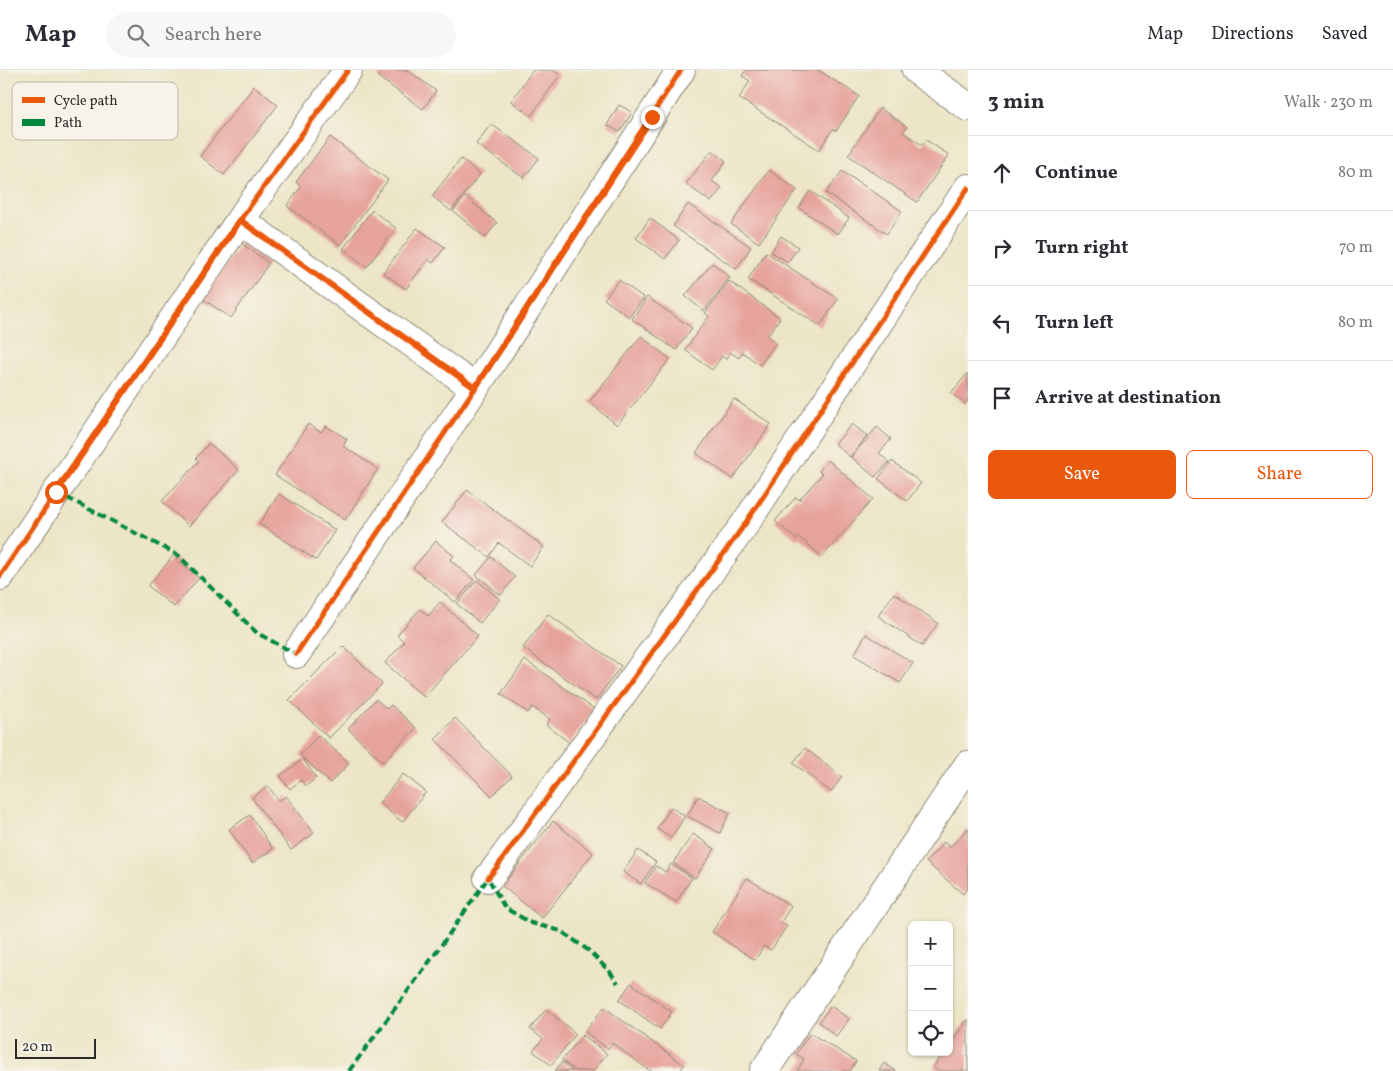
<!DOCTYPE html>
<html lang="en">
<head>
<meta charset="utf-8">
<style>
  :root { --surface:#fff; --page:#f7f7f7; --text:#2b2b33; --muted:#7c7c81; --line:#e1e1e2; --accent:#ea580c }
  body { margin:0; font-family:Vollkorn,serif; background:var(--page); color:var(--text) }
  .controls { position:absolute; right:15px; bottom:15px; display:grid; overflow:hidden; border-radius:8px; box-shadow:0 1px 4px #0004 }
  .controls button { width:45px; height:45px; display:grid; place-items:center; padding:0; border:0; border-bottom:1px solid var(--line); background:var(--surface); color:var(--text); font:25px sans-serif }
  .scale { position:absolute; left:15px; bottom:12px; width:81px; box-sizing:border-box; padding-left:5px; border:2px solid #2b2b2b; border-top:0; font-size:14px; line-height:18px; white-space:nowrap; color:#2b2b2b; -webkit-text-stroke:4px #f7f3e8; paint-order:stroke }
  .stop { position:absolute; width:15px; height:15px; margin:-11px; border:4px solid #ea580c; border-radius:50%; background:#fff }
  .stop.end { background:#ea580c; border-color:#fff; box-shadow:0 1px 5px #0008 }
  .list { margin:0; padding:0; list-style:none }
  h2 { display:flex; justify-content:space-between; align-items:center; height:65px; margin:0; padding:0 20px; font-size:21px }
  h2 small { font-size:16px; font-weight:400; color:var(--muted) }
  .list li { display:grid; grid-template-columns:32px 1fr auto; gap:15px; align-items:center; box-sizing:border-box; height:75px; padding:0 20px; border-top:1px solid var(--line) }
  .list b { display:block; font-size:19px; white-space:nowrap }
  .list em { font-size:16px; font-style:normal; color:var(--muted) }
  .actions { display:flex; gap:10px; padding:15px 20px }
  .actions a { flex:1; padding:11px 0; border:1px solid var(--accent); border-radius:8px; text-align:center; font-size:18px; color:var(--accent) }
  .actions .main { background:var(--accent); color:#fff }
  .icon { flex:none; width:28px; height:28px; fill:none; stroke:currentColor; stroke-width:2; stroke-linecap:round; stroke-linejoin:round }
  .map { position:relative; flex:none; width:968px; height:1001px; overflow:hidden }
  header { display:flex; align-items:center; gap:30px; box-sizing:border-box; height:70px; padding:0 25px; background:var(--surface); border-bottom:1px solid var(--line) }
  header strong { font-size:24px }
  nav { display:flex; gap:28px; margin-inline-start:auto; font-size:18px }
  .search { width:350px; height:45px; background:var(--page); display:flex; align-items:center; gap:12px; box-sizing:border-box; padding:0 18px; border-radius:28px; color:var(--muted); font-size:19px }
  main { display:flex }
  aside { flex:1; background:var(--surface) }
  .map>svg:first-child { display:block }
  .building { fill:#e6a39c }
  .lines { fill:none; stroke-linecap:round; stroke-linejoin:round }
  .street-casing { stroke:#8c8878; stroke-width:30 }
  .street { stroke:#fff; stroke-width:28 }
  .quiet { stroke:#00873e; stroke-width:4; stroke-dasharray:8 4; stroke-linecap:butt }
  .cycleway-casing { stroke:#f7f3e8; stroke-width:8 }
  .cycleway { stroke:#e8590c; stroke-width:5 }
  .route { stroke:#ea580c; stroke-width:6 }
  .key { fill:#f7f3e8; stroke:#bab7af; stroke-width:1 }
  .key-label { font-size:14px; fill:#2b2b2b }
</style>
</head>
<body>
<header>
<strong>Map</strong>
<div class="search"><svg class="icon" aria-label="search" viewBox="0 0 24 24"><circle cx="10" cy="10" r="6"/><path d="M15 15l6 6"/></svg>Search here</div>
<nav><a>Map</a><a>Directions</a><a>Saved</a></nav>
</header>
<main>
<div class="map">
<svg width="968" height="1001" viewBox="0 0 968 1001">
  <rect width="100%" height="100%" fill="#f7f3e8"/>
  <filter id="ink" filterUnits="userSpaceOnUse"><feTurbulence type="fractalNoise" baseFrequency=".02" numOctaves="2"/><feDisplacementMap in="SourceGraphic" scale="10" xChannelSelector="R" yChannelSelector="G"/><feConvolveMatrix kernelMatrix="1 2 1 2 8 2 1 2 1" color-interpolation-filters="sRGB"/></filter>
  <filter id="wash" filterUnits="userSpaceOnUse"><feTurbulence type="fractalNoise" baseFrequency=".0096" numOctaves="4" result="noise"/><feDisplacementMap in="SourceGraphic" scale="20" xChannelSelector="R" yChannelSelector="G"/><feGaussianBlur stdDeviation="1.12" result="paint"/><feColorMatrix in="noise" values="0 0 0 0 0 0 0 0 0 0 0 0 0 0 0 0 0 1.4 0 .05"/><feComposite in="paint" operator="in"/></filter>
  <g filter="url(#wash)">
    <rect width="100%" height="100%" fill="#ece5c6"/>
    <g id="blocks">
      <path class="building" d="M 383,0 L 407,0 L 436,21 L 423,39 L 378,7 Z
        M 533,0 L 553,0 L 560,5 L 531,46 L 511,31 Z
        M 746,0 L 818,0 L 859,26 L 836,61 L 833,59 L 819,80 L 739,28 L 750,11 L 742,6 Z
        M 254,16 L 278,35 L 224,105 L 200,86 Z
        M 619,35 L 632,42 L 620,62 L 607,55 Z
        M 880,38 L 907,57 L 903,62 L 922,75 L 926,70 L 949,85 L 917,132 L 848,85 Z
        M 491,54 L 539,88 L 524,108 L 476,74 Z
        M 330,67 L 388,110 L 340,175 L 287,136 L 301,117 L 296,112 Z
        M 712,80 L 726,91 L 712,111 L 722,118 L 711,132 L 686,114 Z
        M 461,89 L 480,104 L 451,141 L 432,126 Z
        M 769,100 L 797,120 L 759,173 L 731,154 Z
        M 842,101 L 902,141 L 887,164 L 826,123 Z
        M 810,121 L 849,148 L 838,164 L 799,138 Z
        M 465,126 L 497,153 L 485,168 L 453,141 Z
        M 688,134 L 751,177 L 736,199 L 673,156 Z
        M 372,140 L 396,158 L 367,197 L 343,179 Z
        M 650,148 L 679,170 L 665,189 L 636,168 Z
        M 417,158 L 445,177 L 433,193 L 428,189 L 406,219 L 383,203 Z
        M 781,166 L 798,177 L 788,192 L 771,182 Z
        M 241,173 L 269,193 L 231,248 L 203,229 Z
        M 766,182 L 838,229 L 820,256 L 748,209 Z
        M 712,193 L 730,207 L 704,241 L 685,226 Z
        M 619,210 L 644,228 L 629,247 L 604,229 Z
        M 729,211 L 780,248 L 767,266 L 776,273 L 760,295 L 742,282 L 739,288 L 730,282 L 726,289 L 722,286 L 712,300 L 685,280 L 709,246 L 705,243 Z
        M 647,227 L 692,258 L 676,280 L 632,249 Z
        M 641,266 L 670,289 L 617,355 L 589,332 Z
        M 968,303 L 968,330 L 965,334 L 951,323 Z
        M 734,329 L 771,354 L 733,409 L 696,383 Z
        M 308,354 L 321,362 L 326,356 L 347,369 L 343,376 L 378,399 L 345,450 L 275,405 Z
        M 852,354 L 867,366 L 850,387 L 835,374 Z
        M 877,357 L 891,369 L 879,383 L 889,392 L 875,407 L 851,387 Z
        M 209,373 L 239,400 L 189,456 L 162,431 L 199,391 L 196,388 Z
        M 828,390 L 873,429 L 822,487 L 799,467 L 797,470 L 775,451 L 796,427 L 799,430 L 822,404 L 819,401 Z
        M 892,391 L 921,413 L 907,431 L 878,409 Z
        M 467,420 L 544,477 L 530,496 L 499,473 L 489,487 L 442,452 Z
        M 279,424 L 335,460 L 316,490 L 259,454 Z
        M 436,471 L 454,486 L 450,490 L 474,510 L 455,532 L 413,498 Z
        M 173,486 L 199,508 L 174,537 L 148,516 Z
        M 491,487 L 515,507 L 501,525 L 476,505 Z
        M 477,510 L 500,529 L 480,553 L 457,534 Z
        M 894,523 L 938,553 L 922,576 L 878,546 Z
        M 440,532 L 478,566 L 424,627 L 385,593 L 404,572 L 397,565 L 420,539 L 428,546 Z
        M 548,544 L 621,596 L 596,630 L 523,578 Z
        M 866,564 L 913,593 L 900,613 L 854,585 Z
        M 343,576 L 382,614 L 329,668 L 289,630 Z
        M 525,590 L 594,639 L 570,673 L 546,655 L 550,649 L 532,637 L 528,643 L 501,624 Z
        M 376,629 L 387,639 L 391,635 L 416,658 L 383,692 L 348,659 Z
        M 455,648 L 512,706 L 492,726 L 435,669 Z
        M 318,665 L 349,693 L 330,713 L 300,685 Z
        M 805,678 L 842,707 L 831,722 L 793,693 Z
        M 303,689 L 316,708 L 306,716 L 301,710 L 290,719 L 280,706 Z
        M 403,704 L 426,722 L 402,752 L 379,733 Z
        M 268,716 L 279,731 L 286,726 L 314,763 L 291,780 L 252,728 Z
        M 698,726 L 730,743 L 720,763 L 687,746 Z
        M 671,737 L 685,746 L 671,768 L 657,759 Z
        M 250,745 L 273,779 L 252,793 L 229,759 Z
        M 553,751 L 593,783 L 542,848 L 502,816 Z
        M 968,758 L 968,818 L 963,824 L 926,792 L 944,772 L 950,778 Z
        M 693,764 L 715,779 L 695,808 L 673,793 Z
        M 638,780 L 656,792 L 641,814 L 623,802 Z
        M 671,794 L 692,808 L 676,832 L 645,813 L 656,796 L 666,802 Z
        M 747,808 L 791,836 L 781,852 L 787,856 L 771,880 L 764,876 L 755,890 L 712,862 Z
        M 631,913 L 672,942 L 660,959 L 619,930 Z
        M 831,936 L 849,949 L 836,966 L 819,952 Z
        M 604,937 L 684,995 L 680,1001 L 650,1001 L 612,973 L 608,979 L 585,962 Z
        M 546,939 L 576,964 L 551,995 L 533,981 L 543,969 L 530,959 Z
        M 968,949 L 968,1001 L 938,1001 L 933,997 L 944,982 L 949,982 L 949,975 Z
        M 810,963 L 856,991 L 850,1001 L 797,1001 L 804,989 L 796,984 Z
        M 583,965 L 607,984 L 593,1001 L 576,1001 L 562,990 Z
        M 562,992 L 573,1001 L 555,1001 Z
        M 884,993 L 896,1001 L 879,1001 Z"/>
    </g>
  </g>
  <g filter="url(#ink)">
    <use href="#blocks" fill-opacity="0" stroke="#8c8878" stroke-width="1"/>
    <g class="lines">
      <defs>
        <path id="street" d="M 916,0 L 968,37
          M 240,150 L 475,318
          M 0,506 L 240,150 L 348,0
          M 296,584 L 475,318 L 681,0
          M 488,808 L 497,797 L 745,454 L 968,118
          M 764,1001 L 968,695"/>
      </defs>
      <use href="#street" class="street-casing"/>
      <use href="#street" class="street"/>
      <path class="quiet" d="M 56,422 L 178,485 L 257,563 L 296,584
        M 349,1001 L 438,880 L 488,808 L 505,838 L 531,853 L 561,861 L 588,880 L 610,902 L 618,913"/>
      <defs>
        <path id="cycleway" d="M 0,506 L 240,150 L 348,0
          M 296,584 L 475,318 L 681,0
          M 488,808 L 497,797 L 745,454 L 968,118"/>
      </defs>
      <use href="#cycleway" class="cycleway-casing"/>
      <use href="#cycleway" class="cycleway"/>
    </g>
  </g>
  <g class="lines" filter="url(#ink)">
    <path class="route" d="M 56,422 L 240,150 L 475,318 L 652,47"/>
  </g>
  <rect x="12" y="12" width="166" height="58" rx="8" class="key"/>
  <rect x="22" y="27" width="23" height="6" fill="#e8590c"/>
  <rect x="22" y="49" width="23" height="7" fill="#00873e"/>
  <g class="key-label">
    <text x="54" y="35">Cycle path</text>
    <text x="54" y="57">Path</text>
  </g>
</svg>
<div class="controls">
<button>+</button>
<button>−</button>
<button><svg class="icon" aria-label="locate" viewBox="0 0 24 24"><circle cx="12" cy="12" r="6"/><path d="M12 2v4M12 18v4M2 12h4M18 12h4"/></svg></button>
</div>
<div class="scale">20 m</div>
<div class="stop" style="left:56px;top:422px"></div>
<div class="stop end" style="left:652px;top:47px"></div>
</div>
<aside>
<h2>3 min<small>Walk · 230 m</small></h2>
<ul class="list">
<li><svg class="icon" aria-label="ahead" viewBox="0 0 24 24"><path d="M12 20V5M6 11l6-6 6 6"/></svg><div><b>Continue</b></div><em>80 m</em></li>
<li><svg class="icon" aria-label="right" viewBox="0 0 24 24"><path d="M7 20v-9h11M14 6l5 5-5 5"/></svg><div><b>Turn right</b></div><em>70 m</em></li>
<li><svg class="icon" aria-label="left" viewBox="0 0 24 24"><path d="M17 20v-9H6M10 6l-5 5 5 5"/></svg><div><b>Turn left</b></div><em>80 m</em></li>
<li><svg class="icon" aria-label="arrive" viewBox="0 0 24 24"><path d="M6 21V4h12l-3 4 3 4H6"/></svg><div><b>Arrive at destination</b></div></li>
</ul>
<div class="actions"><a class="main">Save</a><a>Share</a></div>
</aside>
</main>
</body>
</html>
